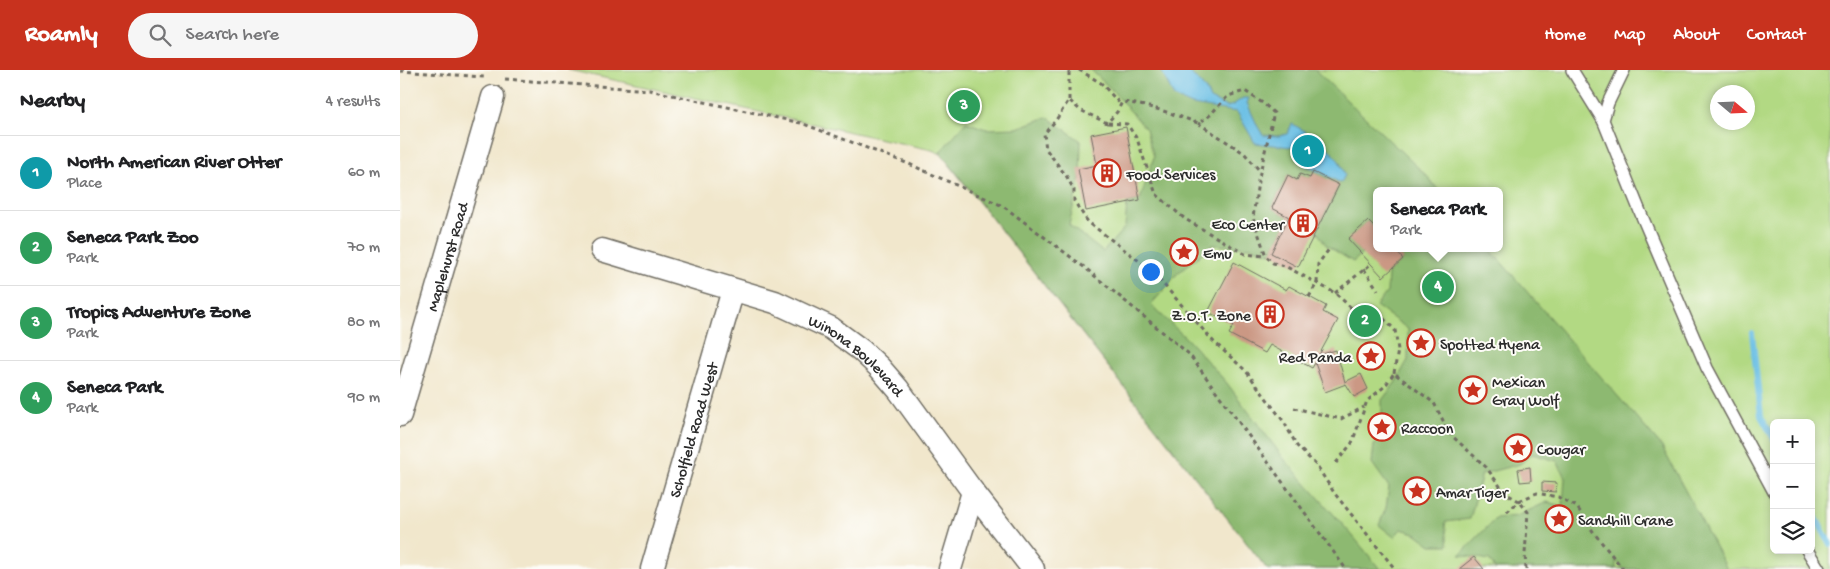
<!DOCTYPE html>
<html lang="en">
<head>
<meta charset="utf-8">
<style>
  :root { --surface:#fff; --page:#f6f6f6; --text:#202124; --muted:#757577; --line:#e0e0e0; --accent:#c8321e }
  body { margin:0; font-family:"Gochi Hand",sans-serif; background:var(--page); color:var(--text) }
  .controls { position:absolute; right:15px; bottom:15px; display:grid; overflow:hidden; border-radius:8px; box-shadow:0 2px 8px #0003 }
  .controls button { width:45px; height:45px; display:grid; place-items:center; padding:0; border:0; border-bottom:1px solid var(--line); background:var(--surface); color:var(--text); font:25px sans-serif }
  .compass { position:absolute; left:1310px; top:15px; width:45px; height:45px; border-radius:50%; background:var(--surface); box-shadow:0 2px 8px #0003; rotate:109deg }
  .you { position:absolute; left:750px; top:201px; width:18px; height:18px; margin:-12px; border:4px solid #fff; border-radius:50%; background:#1a73e8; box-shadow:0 0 0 8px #1a73e833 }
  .badge { display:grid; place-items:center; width:32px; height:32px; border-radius:50%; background:var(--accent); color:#fff; font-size:16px; font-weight:700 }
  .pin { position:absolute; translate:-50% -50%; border:2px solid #fff; box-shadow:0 1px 5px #0006 }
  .popup { position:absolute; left:973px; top:117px; width:130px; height:65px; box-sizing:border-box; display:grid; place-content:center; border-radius:8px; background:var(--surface); filter:drop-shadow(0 1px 4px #0005); font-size:16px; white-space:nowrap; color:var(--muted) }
  .popup b { font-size:19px; color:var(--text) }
  .popup::after { content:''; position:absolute; left:50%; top:100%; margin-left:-10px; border:10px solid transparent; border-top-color:var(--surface) }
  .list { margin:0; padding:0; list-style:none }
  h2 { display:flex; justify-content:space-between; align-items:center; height:65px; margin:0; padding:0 20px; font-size:21px }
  h2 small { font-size:16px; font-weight:400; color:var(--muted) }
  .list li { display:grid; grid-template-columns:32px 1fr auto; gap:15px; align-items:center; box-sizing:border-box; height:75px; padding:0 20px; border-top:1px solid var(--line) }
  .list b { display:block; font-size:19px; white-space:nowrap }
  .list p { margin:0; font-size:16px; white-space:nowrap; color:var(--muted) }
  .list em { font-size:16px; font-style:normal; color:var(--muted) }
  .icon { flex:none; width:28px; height:28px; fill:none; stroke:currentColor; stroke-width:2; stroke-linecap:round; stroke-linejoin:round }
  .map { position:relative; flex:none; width:1430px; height:499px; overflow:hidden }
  header { display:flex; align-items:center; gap:30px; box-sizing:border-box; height:70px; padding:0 25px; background:var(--accent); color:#fff }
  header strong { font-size:24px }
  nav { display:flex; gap:28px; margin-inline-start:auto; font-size:18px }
  .search { width:350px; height:45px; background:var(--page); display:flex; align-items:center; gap:12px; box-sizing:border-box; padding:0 18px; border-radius:28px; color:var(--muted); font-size:19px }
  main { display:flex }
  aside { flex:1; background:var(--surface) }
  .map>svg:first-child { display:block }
</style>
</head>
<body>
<header>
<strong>Roamly</strong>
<div class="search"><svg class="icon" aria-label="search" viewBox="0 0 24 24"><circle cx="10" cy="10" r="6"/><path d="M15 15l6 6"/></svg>Search here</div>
<nav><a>Home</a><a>Map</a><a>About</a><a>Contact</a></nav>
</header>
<main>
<aside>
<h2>Nearby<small>4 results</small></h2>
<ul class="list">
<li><span class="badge" style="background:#0f9aa8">1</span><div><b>North American River Otter</b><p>Place</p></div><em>60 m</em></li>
<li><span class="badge" style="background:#2e9e5b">2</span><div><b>Seneca Park Zoo</b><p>Park</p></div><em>70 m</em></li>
<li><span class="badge" style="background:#2e9e5b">3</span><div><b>Tropics Adventure Zone</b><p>Park</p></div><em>80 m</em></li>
<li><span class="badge" style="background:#2e9e5b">4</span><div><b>Seneca Park</b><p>Park</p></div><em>90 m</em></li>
</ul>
</aside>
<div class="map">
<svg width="1430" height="499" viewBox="0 0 1430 499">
  <rect width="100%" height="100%" fill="#fdfcf7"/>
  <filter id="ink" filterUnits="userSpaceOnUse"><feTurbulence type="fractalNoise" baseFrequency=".02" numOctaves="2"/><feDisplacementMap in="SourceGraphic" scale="10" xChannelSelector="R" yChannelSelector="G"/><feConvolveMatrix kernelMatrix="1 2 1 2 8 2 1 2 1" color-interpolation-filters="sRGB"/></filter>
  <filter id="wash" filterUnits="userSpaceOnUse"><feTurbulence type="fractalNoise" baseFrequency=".0096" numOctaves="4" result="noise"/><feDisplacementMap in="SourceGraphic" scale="20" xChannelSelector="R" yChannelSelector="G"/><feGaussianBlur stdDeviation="1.12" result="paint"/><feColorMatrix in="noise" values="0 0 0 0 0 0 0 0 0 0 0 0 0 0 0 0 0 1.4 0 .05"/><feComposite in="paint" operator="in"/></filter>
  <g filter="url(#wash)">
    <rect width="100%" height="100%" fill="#f1e7cc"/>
    <path fill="#b2d983" stroke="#6e8257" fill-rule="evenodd" d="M168,0h1262v499h-563l-326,-415 -9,-4zM1318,22h30v30h-30zM977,121h122v57h-122zM1374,353h37v127h-37z"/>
    <g fill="#8db971" stroke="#5c724e">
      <path d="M691,0h224l113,107 11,14h-62v39l-9,-9 -19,18 13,15 -9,8 -27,-17 -10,-15 23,-45 -26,-13 -3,6 -9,-4 -4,6 -9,-5 -16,33 17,9 -18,36 -21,-6 -38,-2 -35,29 -26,31 38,36 37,41 59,78 67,75 28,34h-113l-327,-417 26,-30 20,7 31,-1 30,-11 34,24 -1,36 -11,48 34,27 22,-25 2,-24 13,-3 14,-43 -8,-28 -33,-38z"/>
      <path d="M993,178h96l173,199 65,122h-104l-7,-9v9h-121l-5,-9 -30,-5 36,-37 21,-2 30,-14 16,4 2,-28 -8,-17 -25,-7 -12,10 -38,10 -12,45 -25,3 3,23h-17l-16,-12 -14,-4 -7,8 -15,-12 7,-17 3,-21 -17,-24 2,-18 18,-13 -10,-13v-19l13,-17 13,-23v-31l-32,-23 11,-14 1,-19 15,-14z"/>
    </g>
    <path fill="#67bee4" stroke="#497488" d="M761,0h27l18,20 4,9 17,8 6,-2 10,-7h6l-2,5 11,24 5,8 16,1 8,-2 5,-10 13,7 7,18 11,-7 16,19 6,14 -4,8 -36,-18 1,-9 -6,-8 -45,-5 -18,-31 -45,-7 -18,-8z"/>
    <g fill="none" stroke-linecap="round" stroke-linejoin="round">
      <g stroke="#67bee4" stroke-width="6">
        <path d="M1352,263l9,83 13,23"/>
        <path d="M1411,439l19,35"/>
      </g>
    </g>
    <g id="blocks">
      <g fill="#cb9884">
        <path d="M726,57l14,73 -54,11 -8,-42 19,-4 -6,-31z"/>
        <path d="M913,102l26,13 -41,82 -27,-14 18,-36 -17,-9 16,-33 9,5 3,-6 10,4z"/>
        <path d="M968,151l9,9v18h16l10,11 -20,18 -35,-38z"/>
        <path d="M834,192l52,28 3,-4 37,20 -3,6 15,8 -19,35 17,-5 9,32 16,-8 7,15 -14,8 -8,-13 -21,8 -10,-29 -3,5 -42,-23 -5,8 -36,-19 5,-9 -26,-13z"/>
        <path d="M1130,397l1,14 -11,1 -2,-13z"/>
        <path d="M1142,412l15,1 -1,9 -14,-1z"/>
        <path d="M1074,487l10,12h-25z"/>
      </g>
    </g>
  </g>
  <g filter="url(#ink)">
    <use href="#blocks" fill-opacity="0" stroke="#706d63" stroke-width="1"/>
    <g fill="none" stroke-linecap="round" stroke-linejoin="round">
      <g stroke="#706d63" stroke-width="14">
        <g id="lane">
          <path d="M1172,0l31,50"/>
          <path d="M1224,0l-16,33 -5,17 38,94 66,154 67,124"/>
          <path d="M1407,480l12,19"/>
        </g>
      </g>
      <g stroke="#706d63" stroke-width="25">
        <g id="street">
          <path id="s1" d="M202,180l173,52 56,26 30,22 18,17 19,22 75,103 60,77"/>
          <path id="s2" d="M0,345l93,-318"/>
          <path id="s3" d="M252,499l81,-279"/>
          <path d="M550,499l23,-77"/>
        </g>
      </g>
      <g stroke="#706d63" stroke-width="3" stroke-dasharray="4 4" stroke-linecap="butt">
        <path d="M679,0l22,13 20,22"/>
        <path d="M0,1l84,6"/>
        <path d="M105,9l144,11 152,33 108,41 94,42 81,61 105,87 157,215"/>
        <path d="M669,30v-30"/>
        <path d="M708,53l19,1 10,15 19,55 29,25 60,35 20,2"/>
        <path d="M798,53l46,30 16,18"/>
        <path d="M964,199l14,21"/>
        <path d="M935,223l36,-29"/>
        <path d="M909,227l8,-14 1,-19 12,-16"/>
        <path d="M994,303l4,-23 -3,-20 -15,-15 -22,-1 -23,-21 -50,-27 -12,-3 -7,-7 -13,-38 5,-37 16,-68 -10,-9 -19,-13 -17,5 -21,22 -9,5c-25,-9 -49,-18 -76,-21l-5,10 -10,11 -27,-13 -11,-10 -13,20 -12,14 2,15 21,28 7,13v11l14,21 63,48 62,71 33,30 38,51 13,24 19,19 19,29 60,75"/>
        <path d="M894,338l47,11 23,-12"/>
        <path d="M936,393l16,-20 15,-42 18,-15 9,-13 40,30 16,31 36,33 19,26 14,8 -14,13"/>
        <path d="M1126,499l-1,-15 3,-42 -9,-11 18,-8 21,4 19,10 17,26 29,36"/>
      </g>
      <use href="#lane" stroke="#fff" stroke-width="11"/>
      <use href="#street" stroke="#fff" stroke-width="22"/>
    </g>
  </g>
  <defs>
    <g id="building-ring" transform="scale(1.4375)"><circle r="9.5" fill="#fdfcf7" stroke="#c8321e" stroke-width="1.5"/><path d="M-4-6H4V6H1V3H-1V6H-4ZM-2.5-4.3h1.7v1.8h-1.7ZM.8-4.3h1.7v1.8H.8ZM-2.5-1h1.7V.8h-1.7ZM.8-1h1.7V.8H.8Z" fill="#c8321e"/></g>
    <g id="sight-ring" transform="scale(1.4375)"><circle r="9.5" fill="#fdfcf7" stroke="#c8321e" stroke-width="1.5"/><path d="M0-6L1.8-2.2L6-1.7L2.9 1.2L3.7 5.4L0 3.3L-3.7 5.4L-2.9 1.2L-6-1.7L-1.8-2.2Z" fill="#c8321e"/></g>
  </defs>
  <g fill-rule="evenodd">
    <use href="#building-ring" x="707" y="103"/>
    <use href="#building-ring" x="903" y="153"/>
    <use href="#sight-ring" x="784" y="182"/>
    <use href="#building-ring" x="870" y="244"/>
    <use href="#sight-ring" x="1021" y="273"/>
    <use href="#sight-ring" x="971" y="286"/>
    <use href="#sight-ring" x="1073" y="320"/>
    <use href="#sight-ring" x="982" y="357"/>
    <use href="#sight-ring" x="1118" y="378"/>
    <use href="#sight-ring" x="1017" y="421"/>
    <use href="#sight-ring" x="1159" y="449"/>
  </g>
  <g text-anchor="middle" stroke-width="4" stroke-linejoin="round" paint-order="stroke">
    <g font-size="16" fill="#2b2b2b" stroke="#fdfcf7" text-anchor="start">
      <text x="726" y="109">Food Services</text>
      <text x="884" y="159" text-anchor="end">Eco Center</text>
      <text x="803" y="188">Emu</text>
      <text x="851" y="250" text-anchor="end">Z.O.T. Zone</text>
      <text x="1040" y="279">Spotted Hyena</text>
      <text x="952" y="292" text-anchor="end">Red Panda</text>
      <text x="1092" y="317">Mexican<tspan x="1092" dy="18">Gray Wolf</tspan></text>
      <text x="1001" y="363">Raccoon</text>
      <text x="1137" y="384">Cougar</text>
      <text x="1036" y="427">Amar Tiger</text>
      <text x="1178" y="455">Sandhill Crane</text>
    </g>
    <g font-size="16" fill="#2b2b2b" stroke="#fdfcf7">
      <text dy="6" stroke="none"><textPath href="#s2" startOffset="165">Maplehurst Road</textPath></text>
      <text dy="6" stroke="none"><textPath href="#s1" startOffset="279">Winona Boulevard</textPath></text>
      <text dy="6" stroke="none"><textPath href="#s3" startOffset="145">Scholfield Road West</textPath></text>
    </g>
  </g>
</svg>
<div class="controls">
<button>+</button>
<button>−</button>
<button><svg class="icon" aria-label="layers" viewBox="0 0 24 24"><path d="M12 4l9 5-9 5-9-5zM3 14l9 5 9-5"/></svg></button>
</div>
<svg class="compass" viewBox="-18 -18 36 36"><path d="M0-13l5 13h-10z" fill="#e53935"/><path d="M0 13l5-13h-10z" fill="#757577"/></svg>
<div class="you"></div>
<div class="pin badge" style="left:908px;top:81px;background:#0f9aa8">1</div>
<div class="pin badge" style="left:965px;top:251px;background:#2e9e5b">2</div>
<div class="pin badge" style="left:564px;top:36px;background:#2e9e5b">3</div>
<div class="pin badge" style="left:1038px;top:217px;background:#2e9e5b">4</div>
<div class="popup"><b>Seneca Park</b>Park</div>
</div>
</main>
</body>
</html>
